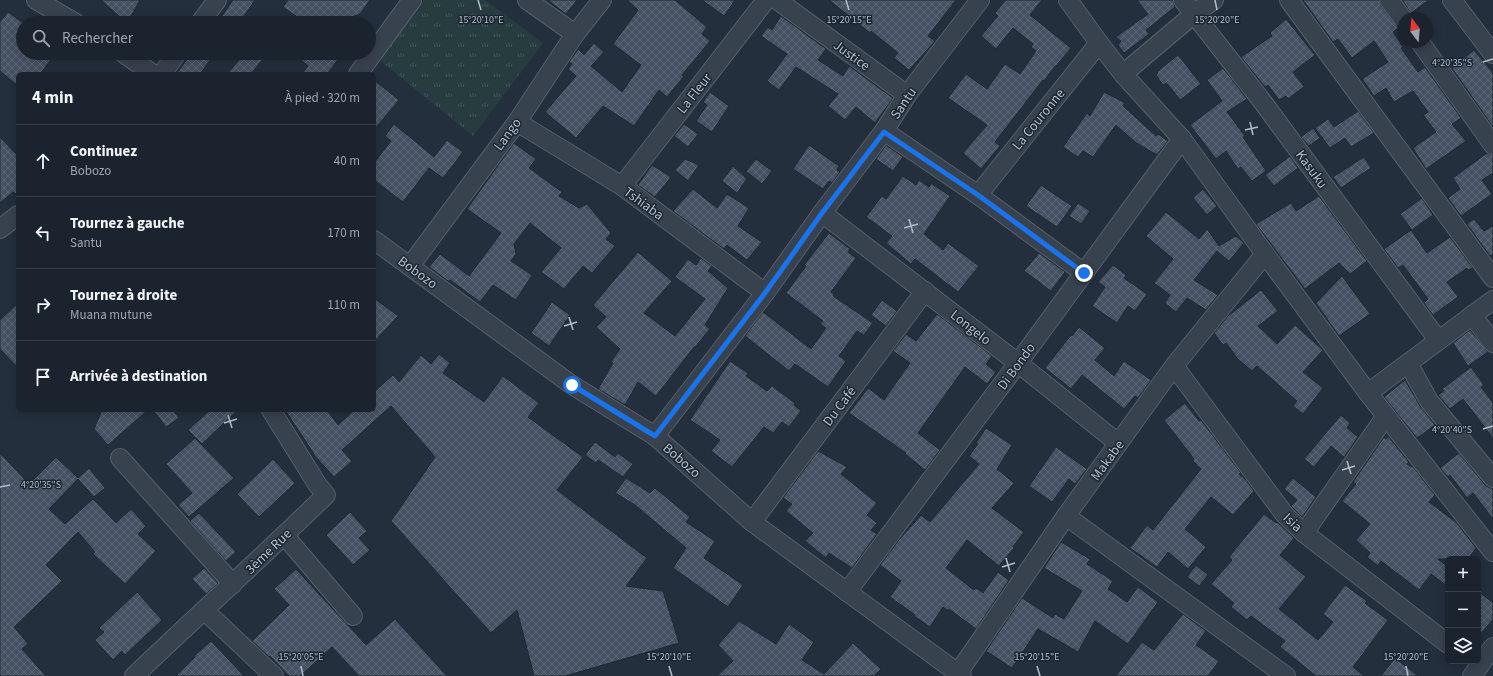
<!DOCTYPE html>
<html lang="fr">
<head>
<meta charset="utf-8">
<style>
  :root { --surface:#1b232e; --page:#282f3a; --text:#f1f3f6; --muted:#a0a4aa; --line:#39404a }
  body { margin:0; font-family:"Source Sans 3",sans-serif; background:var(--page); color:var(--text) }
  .controls { position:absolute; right:12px; bottom:12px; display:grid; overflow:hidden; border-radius:6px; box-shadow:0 2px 10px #0003 }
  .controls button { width:36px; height:36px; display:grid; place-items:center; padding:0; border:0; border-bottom:1px solid var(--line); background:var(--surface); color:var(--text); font:20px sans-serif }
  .compass { position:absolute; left:1397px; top:12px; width:36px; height:36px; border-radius:50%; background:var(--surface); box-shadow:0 2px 10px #0003; rotate:344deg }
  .stop { position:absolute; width:12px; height:12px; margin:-9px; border:3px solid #1a73e8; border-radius:50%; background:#fff }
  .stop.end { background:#1a73e8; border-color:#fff; box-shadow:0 1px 4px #0008 }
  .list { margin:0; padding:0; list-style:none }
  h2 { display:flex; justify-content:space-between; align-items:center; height:52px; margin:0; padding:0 16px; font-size:17px }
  h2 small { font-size:13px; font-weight:400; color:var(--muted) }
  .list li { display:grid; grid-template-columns:26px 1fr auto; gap:12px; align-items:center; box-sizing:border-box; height:72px; padding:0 16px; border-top:1px solid var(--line) }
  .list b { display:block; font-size:15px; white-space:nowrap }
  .list p { margin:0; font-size:13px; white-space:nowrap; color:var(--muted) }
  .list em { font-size:13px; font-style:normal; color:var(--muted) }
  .icon { flex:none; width:22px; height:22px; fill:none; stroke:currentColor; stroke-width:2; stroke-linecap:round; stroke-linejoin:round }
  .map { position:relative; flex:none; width:1493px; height:676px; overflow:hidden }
  .search { position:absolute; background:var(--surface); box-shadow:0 2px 10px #0003; left:16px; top:16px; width:360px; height:44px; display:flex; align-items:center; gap:10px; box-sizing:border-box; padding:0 14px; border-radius:22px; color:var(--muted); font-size:15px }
  .panel { position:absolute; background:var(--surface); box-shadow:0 2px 10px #0003; left:16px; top:72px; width:360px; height:340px; border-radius:6px }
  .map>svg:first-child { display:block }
</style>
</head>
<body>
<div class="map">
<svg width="1493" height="676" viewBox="0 0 1493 676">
  <defs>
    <pattern id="grass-tufts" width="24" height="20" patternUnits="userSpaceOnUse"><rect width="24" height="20" fill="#263c3f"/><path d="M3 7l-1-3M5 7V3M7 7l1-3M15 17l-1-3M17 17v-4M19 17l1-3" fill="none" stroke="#435659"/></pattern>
    <pattern id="building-cross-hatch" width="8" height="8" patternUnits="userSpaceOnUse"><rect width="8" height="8" fill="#455162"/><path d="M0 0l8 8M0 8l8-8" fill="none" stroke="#5d6877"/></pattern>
  </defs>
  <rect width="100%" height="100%" fill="#242f3e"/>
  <path fill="url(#grass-tufts)" d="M419,0h66l58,43 -70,93 -96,-78z"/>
  <g fill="url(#building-cross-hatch)" stroke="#1f2835">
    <path d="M101,0h39l-13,23z"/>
    <path d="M233,0h22l-16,23h-22z"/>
    <path d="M288,0h82l-10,14 -22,9h-32l-23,-16z"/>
    <path d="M548,0h29l-11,14z"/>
    <path d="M627,0h48l32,27 -5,7 8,7 -28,34 2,1 -17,21 -8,-7 -25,36 -31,-20 -27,32 -31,-26 31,-36 -8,-7 4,-5 -3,-2 7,-10 2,-3 6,6 10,-12 10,9 -13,14 31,26 19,-27 -28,-21 25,-34z"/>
    <path d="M702,0h33l-11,16z"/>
    <path d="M829,0h127l-28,36 7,5 -26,29 -15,-12 4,-5 -27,-22 -1,2z"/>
    <path d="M1006,0h36l-12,15 41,33 -15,18h-1l-11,15 -1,-1 -48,62 5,4 -19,23 -18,-16 24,-28 -39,-27 18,-24 21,15 18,-25 15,10 16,-23 -5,-4 2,-3 -20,-16 -17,21 -15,-13 17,-20 -3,-3z"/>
    <path d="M1137,0h36l2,7 -29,23 3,4 -25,19 -6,-8 3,-4 -5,-4 32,-23z"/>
    <path d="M1303,0h76l2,6 17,22 -5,4 10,15 -2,1 17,24 7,-5 36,51 -9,6 14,17 -40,28 -13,-21 23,-16 -13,-17 5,-3 -15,-21 -19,11 -8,-14 -12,8 -12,-17 26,-17 -14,-21 -22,17 -14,-19 -5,3z"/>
    <path d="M1402,0h27l-18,13z"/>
    <path d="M8,12l15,11v30h33l-16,21h-22v12l-18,-15v-49z"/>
    <path d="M781,16l45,33 -8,11 25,16 6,-10 44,32 -18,25 -19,-16 -11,13 -17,-14 10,-12 -42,-27 -17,23 -12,-9 20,-27 -26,-18 7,-9 4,3z"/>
    <path d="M1286,19l29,36 -22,17 11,15 -16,12 -2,-3 -7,4 -11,-15 -3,2 -24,-30 31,-21 -2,-3z"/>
    <path d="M1474,50l19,23v54l-41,-59z"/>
    <path d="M192,53h23l-15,21h-24z"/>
    <path d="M245,53h23l-17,21h-24z"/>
    <path d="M293,53h50l-16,21h-25l6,-8z"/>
    <path d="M1178,55l23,29 -21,16 -10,-13 -4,-4 -3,2 -7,-10 2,-2 -1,-1z"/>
    <path d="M1223,68l24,31 -20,13 18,24 -2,1 23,34 -14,10 -11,-14 -3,2 -12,-18 -10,8 -26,-34 32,-24 -15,-21z"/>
    <path d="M374,80l25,20 -25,30z"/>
    <path d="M710,92l19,14 -17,26 -16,-11 11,-16 -4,-3z"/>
    <path d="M1104,92l21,11 -2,3 33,30 2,-2 10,7 -11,14 -22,-13 -19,-17 -23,32 -10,-6 -5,6 -15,-10 24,-34 3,3z"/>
    <path d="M1358,111l16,22 -23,14 -6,-9 -15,10 -15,-20 13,-9 6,8z"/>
    <path d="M394,124l40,33 13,-17 16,12 -20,26 -14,-10 -26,34 -29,-22v-17l17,-22 -6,-5z"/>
    <path d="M684,124l14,10 -10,13 -14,-11z"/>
    <path d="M1313,128l7,10 -11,8 -8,-9z"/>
    <path d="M0,137l18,19v39l-5,-3 -13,11z"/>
    <path d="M514,143l22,16 -7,9 33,24 -3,4 20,12 8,-4 24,29 -5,6 9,7 -23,27 -9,-7 -19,23 -23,-17 20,-24 -31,-25 -16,21 2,10 -5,7 21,14 -16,25 -23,-15 -13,17 -30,-22 -2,1 -19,-14 11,-13 29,22 32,-43 -34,-24z"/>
    <path d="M809,145l30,21 -2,4 3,2 -8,11 -3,-2 -6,8 -30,-20z"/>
    <path d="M886,145l17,12 -10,14 -17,-12z"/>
    <path d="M1487,153l6,2v18l-11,7 10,14 -31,22 -13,-18 12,-9 -7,-11z"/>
    <path d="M1290,156l8,12 -24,18 -9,-11z"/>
    <path d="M1364,157l7,11 -30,20 -8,-11z"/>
    <path d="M685,159l14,6 -11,16 -13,-11z"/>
    <path d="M756,159l16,12 -10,13 -16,-13z"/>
    <path d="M652,165l19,12 -16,20 -17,-12z"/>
    <path d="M733,166l14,13 -10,14 -15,-12z"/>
    <path d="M903,176l13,9 3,-5 10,7 2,-4 19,13 -26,38 19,16 5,-7 31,23 -21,26 -43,-33 -4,5 -25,-21 6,-7 -26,-19 16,-21 4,3z"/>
    <path d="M1041,185l31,21 -15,21 -31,-21z"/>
    <path d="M693,189l24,19 10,-14 22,14 -11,18 24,16 -15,18 -20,-15 -3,4 -51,-38z"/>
    <path d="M1203,189l14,17 -10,9 -14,-17z"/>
    <path d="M1319,196l48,65 -17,13 -11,-11 -34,26 -49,-65 35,-21 5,8z"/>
    <path d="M1422,198l11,17 -21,15 -12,-16z"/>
    <path d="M1078,203l12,8 -9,13 -12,-8z"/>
    <path d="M1166,212l33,27 8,-10 12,17 17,-10 8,7 -15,18 -12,-10 -23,29 24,15 -12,15 -19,-12 -11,14 -11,-9 5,-8 -16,-12 19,-24 -27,-23z"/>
    <path d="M1474,219l10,12 9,-5v29l-3,1 -23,-32z"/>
    <path d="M1411,230l16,23 23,-16 23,31 -5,2 -1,-2 -20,14 11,15 -25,18 -9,-12 4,-4 -25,-34 -5,3 -14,-19z"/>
    <path d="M829,233l21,16 -2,3 8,6 -25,34 3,2 -1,2 40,27 -9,12 -7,-4 -18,25 7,5 -18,26 -33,-23 -6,7 -44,-35 18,-24 48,37 15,-21 -6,-4 3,-3 -37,-28 20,-27 -2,-1z"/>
    <path d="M638,252l34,29 -28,32 31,23 30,-37 -30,-22 13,-18 8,6 5,-7 11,8 -4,5 20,17 -23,37 5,4 -15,18h-1l-38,49 -18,-14 -13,23 -27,-16 15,-26 -2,-1 9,-13 -24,-22 10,-10 -13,-12z"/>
    <path d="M1039,253l26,19 -14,19 -27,-20z"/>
    <path d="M1113,265l13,10 -2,3 23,16 -12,17 -7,-5 -11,17 -25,-17 13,-19 -7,-5z"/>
    <path d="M1342,276l28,38 -31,22 -23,-33z"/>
    <path d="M1261,290l17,21 -20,15 19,18 18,-19 28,25 -20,22 20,16 -20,26 -10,-8 4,-5 -40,-35 -5,5 -14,-12 -12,-16 -3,2 -9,-12 14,-17z"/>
    <path d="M374,298l24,18 -24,26z"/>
    <path d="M882,300l15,11 -11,15 -15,-11z"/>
    <path d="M552,302l18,13 -21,31 -18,-13z"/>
    <path d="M18,303v65l-18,-19v-29z"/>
    <path d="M937,314l55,42 -6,8 10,8 -9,12 -22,-17 -47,66 22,17 -15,20 -20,-16 1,-1 -57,-40 19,-25 16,12 26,-37 -17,-12 13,-17 10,7z"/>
    <path d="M1079,327l26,21 -10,12 19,16 10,-15 27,19 -13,18 -3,-2 -11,13 -42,-34 -11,14 -26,-21 26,-33 1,1z"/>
    <path d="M1470,330l18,22 -20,14 -15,-23z"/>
    <path d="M439,354l11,9 -7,10 41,29 19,-26 36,27 -11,14 55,40 -26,33 90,68 -21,28 37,5 16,52 -114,33h-31l-17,-66 -26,23 -100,-112 44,-64 -44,-51 -49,44 10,11 -18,16 -20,-22v-1l-29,-44h42l11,15 16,-15h20v-18l19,-17 6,7 22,-27 10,9z"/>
    <path d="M730,361l18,12 -2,3 21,15 5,-5 23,17 -1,2 7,6 -12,16 -7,-5 -9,11 -9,-6 -32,40 -21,-16 9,-11 -30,-20z"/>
    <path d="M1471,367l13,18 -3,2 12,16v35l-30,-39 -13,10 -12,-14 6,-4 -2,-2z"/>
    <path d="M1405,380l15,26 15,19 -18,13 -33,-41z"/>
    <path d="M1185,403l14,18 2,-1 40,53 -2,1 7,6 8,11 -21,24 -22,-18 -26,32 21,18 -18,22 -20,-17 -11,15 -27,-19 17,-23 6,5 48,-61 -8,-8 1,-2 -30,-39z"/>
    <path d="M102,410h46l-40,35 -14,-16z"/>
    <path d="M153,410h20l6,8 -13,9z"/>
    <path d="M210,410h28l-36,34 -14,-14z"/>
    <path d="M1341,415l9,8 -3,5 11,9 -14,20 -13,-11 -17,21 -10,-8z"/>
    <path d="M986,428l26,17 -15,24 17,14 -22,25 32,24 -11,15 1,1 -15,18 -32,-26 -21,28 28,22 2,-2 7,5 15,-21 11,8 -33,49 -27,-20 -1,2 -5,-4 -13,20 -16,-11 1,-1 -25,-18 11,-16 -21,-16 19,-25 22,-25 9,7 49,-58 -10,-8 9,-12 -2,-1z"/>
    <path d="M1388,436l21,26 -2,2 7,4 21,27 -6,7 28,21 19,25 -8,11h-30l10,8v20l-17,-13 -12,16 -38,-29 -3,5 -11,-9 3,-4 -14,-13 14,-16 -28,-23 14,-17 -3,-2 31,-45 2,2z"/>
    <path d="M195,438l39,40 -45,39 -11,-12 14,-12 -26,-29z"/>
    <path d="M595,442l20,15 3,-4 15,11 -10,13 -25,-17 -2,3 -11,-8z"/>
    <path d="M1056,447l31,22 -12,15 -6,-5 -17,23 -23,-16z"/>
    <path d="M818,451l29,16 -6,7 36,29 -10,12 10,8 -6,7 6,4 -25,34 -23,-15 -3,5 -21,-17 8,-8 -27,-22 6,-7 -9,-6z"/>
    <path d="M0,453l29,31 27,-27 22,21 11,-10 16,20 -11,9 -16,-18 -29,30 16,15 28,-25 23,24 15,-14 15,17 -8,8 18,17 -31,33 -32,-30 2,-2 -17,-20 -32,33 16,16 -48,46 14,17 -6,5 24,27h-46z"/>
    <path d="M1459,453l26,32 4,3h4v31l-20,-26 -6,5 -17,-23 -2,2 -8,-9z"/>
    <path d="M273,459l22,24 -36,34 -22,-23z"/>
    <path d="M626,478l24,15 5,-5 35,29 -4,5 29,19 -11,17 39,27 -15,22 -55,-39 13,-20 -51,-43 -20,-12z"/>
    <path d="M1293,478l23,19 -14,20 -11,-11 6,-6 -13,-11z"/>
    <path d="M350,512l17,19 -8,7 11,12 -17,15 -27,-30z"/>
    <path d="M199,513l37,39 -10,9 -36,-40z"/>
    <path d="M1264,514l12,9 1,-1 17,16 -14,17 26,22 -27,32 39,31 15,-18 -10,-8 22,-29 22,16 -2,2 23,17 -35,47 11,9h-48l-36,-29 5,-6 -34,-25 -4,4 -16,-13 3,-4 -23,-19 21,-24 -3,-3z"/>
    <path d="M1061,542l29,17 -3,5 26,17 -5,8 19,13 11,-15 20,15 -30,42 -33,-23 -17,31 -40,-23 -26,39 -26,-17 36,-53 31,20 2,-4 9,5 18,-28 -38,-23z"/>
    <path d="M1196,565l12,10 -9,11 -12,-9z"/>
    <path d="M204,568l14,15 -12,11 -14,-15z"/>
    <path d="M296,569l70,76 29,-26 52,57h-88l-27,-29 -32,29h-11l-19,-20 -1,1 -17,-16 37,-36 -15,-16z"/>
    <path d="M1478,591l15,12v16l-15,18z"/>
    <path d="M137,592l25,28 -37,35 -3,-4 -9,9 -18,-20 9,-8 -5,-4z"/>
    <path d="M1183,614l23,17 -10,14 23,16 -11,15h-92l26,-34 12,8z"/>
    <path d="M739,621l37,23 13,-20 25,18 -12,18 22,14 29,-31 28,26 -7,7h-157l16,-15 -15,-16z"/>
    <path d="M211,641l33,35h-68l19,-19 -1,-1z"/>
    <path d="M1395,658l23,18h-37z"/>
  </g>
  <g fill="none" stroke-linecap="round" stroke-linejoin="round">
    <g stroke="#565f6c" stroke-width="20">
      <g id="street">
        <path d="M36,0l40,23"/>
        <path d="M527,0l48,34"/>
        <path d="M777,0l130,95"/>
        <path d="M1068,0l31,43 24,31 59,65 83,115 103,139 125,159"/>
        <path d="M1183,0l79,101 176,239"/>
        <path d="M1289,0l204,278"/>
        <path d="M1389,0l14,19"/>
        <path d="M1452,0l41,54"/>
        <path d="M200,23l17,-23"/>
        <path d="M1420,42l73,103"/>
        <path d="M123,53l30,21"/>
        <path d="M162,74l15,-21"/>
        <path d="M358,74l54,-74"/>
        <path d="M1123,74l71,-60 20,-14"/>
        <path d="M517,122l105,64 143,107"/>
        <path d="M884,131l94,64 106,78"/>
        <path d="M622,186l144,-186"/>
        <path d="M978,195l121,-152"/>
        <path d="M822,213l196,150 100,80"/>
        <path d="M0,229l18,-14"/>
        <path d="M374,240l198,145 83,51 97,86 210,154"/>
        <path d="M410,266l107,-144 58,-88 27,-34"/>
        <path d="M1472,315l21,28"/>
        <path d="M1408,363l21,38 64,77"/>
        <path d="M1174,366l111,149 19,18 144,111"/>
        <path d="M1368,393l125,-93"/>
        <path d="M655,436l110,-143 57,-80 62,-82 23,-36 73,-95"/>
        <path d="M120,458l113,126"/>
        <path d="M1066,516l220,160"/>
        <path d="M752,522l173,-231"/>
        <path d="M1304,533l82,-117"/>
        <path d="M284,535l69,81"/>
        <path d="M847,592l171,-229 164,-224"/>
        <path d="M204,610l70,66"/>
        <path d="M958,673l108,-157 108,-150 91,-112"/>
        <path d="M134,676c64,-61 129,-120 192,-181l-9,-11 -46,-74"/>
        <path d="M1472,676l21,-29"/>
      </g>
    </g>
    <use href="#street" stroke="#38414e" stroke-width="18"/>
  </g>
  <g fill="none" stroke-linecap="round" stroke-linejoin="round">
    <path stroke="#1a73e8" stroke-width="5" d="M572,385l83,51 110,-143 57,-80 62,-81 94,63 106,78"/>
  </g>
  <path fill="none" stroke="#b4bcc9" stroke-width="1.5" d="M478,0l3,10M846,0l3,10M1215,0l2,10M1483,62l10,-3M1250,122l3,13M1245,130l13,-3M909,219l4,14M904,228l14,-4M569,317l4,13M564,326l13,-4M228,415l4,13M224,423l13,-4M1483,429l10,-3M1347,461l4,13M1342,470l13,-4M0,487l10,-2M1006,558l4,14M1002,567l13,-4M301,666l2,10M669,666l3,10M1037,666l3,10M1406,666l2,10"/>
  <g text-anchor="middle" stroke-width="3" stroke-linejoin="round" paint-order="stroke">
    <g font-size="14" fill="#b4bcc9" stroke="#1d2633">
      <text transform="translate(852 55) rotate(36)" y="5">Justice</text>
      <text transform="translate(694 93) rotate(-52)" y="5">La Fleur</text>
      <text transform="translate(903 103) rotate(-56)" y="5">Santu</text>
      <text transform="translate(1038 119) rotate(-51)" y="5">La Couronne</text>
      <text transform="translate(507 134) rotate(-54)" y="5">Lango</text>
      <text transform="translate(1312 169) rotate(54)" y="5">Kasuku</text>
      <text transform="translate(644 203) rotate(36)" y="5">Tshiaba</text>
      <text transform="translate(418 272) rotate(36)" y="5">Bobozo</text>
      <text transform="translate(971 327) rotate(38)" y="5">Longelo</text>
      <text transform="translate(1016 366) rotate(-54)" y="5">Di Bondo</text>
      <text transform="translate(839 406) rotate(-53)" y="5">Du Café</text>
      <text transform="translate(682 460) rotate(41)" y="5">Bobozo</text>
      <text transform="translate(1107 460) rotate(-54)" y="5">Makabe</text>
      <text transform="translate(1293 522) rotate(44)" y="5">Isia</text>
      <text transform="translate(268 551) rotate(-44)" y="5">3ème Rue</text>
    </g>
  </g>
  <g font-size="10" text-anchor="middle" fill="#b4bcc9" stroke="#1d2633" stroke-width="3" stroke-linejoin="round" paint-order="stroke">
    <text x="481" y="23">15°20'10"E</text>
    <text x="849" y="23">15°20'15"E</text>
    <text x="1217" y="23">15°20'20"E</text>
    <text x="1452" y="66">4°20'35"S</text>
    <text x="1452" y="433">4°20'40"S</text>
    <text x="41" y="488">4°20'35"S</text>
    <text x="301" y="660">15°20'05"E</text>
    <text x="669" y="660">15°20'10"E</text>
    <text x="1037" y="660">15°20'15"E</text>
    <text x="1406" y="660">15°20'20"E</text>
  </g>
</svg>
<div class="controls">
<button>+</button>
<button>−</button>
<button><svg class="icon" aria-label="layers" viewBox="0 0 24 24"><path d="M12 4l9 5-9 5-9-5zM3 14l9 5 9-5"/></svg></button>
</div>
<svg class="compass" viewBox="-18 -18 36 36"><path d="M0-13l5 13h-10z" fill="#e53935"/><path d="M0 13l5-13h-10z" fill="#a0a4aa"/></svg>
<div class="stop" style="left:572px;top:385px"></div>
<div class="stop end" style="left:1084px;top:273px"></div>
<div class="search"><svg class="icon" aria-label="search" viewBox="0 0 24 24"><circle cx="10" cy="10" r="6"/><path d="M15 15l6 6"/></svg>Rechercher</div>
<section class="panel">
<h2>4 min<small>À pied · 320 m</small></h2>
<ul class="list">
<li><svg class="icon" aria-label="ahead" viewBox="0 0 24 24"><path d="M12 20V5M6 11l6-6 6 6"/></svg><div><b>Continuez</b><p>Bobozo</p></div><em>40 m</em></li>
<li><svg class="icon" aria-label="left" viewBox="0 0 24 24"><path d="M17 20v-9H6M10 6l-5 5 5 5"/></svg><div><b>Tournez à gauche</b><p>Santu</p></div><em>170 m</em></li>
<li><svg class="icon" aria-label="right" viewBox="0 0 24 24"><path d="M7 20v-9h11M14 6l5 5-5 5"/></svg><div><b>Tournez à droite</b><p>Muana mutune</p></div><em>110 m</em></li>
<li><svg class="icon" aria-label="arrive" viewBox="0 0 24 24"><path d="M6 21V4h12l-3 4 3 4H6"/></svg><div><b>Arrivée à destination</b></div></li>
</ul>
</section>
</div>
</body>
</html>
